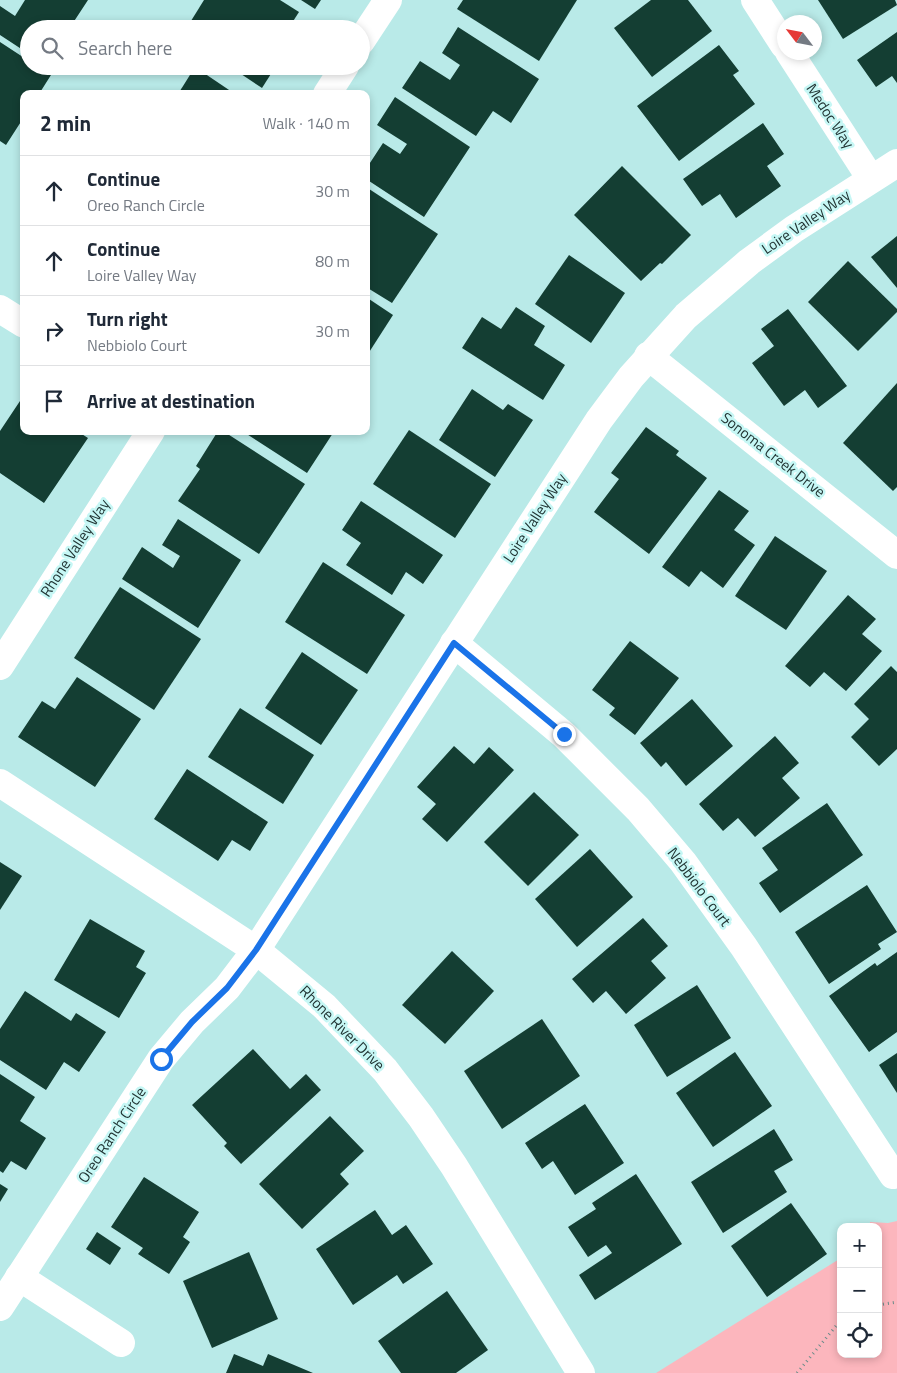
<!DOCTYPE html>
<html lang="en">
<head>
<meta charset="utf-8">
<style>
  :root { --surface:#fff; --page:#f2f2f3; --text:#1f2937; --muted:#747a83; --line:#e0e1e3 }
  body { margin:0; font-family:"Titillium Web",sans-serif; background:var(--page); color:var(--text) }
  .controls { position:absolute; right:15px; bottom:15px; display:grid; overflow:hidden; border-radius:10px; box-shadow:0 2px 8px #0003 }
  .controls button { width:45px; height:45px; display:grid; place-items:center; padding:0; border:0; border-bottom:1px solid var(--line); background:var(--surface); color:var(--text); font:25px sans-serif }
  .compass { position:absolute; left:777px; top:15px; width:45px; height:45px; border-radius:50%; background:var(--surface); box-shadow:0 2px 8px #0003; rotate:302deg }
  .stop { position:absolute; width:15px; height:15px; margin:-11px; border:4px solid #1a73e8; border-radius:50%; background:#fff }
  .stop.end { background:#1a73e8; border-color:#fff; box-shadow:0 1px 5px #0008 }
  .list { margin:0; padding:0; list-style:none }
  h2 { display:flex; justify-content:space-between; align-items:center; height:65px; margin:0; padding:0 20px; font-size:21px }
  h2 small { font-size:16px; font-weight:400; color:var(--muted) }
  .list li { display:grid; grid-template-columns:32px 1fr auto; gap:15px; align-items:center; box-sizing:border-box; height:70px; padding:0 20px; border-top:1px solid var(--line) }
  .list b { display:block; font-size:19px; white-space:nowrap }
  .list p { margin:0; font-size:16px; white-space:nowrap; color:var(--muted) }
  .list em { font-size:16px; font-style:normal; color:var(--muted) }
  .icon { flex:none; width:28px; height:28px; fill:none; stroke:currentColor; stroke-width:2; stroke-linecap:round; stroke-linejoin:round }
  .map { position:relative; flex:none; width:897px; height:1373px; overflow:hidden }
  .search { position:absolute; background:var(--surface); box-shadow:0 2px 8px #0003; left:20px; top:20px; width:350px; height:55px; display:flex; align-items:center; gap:12px; box-sizing:border-box; padding:0 18px; border-radius:28px; color:var(--muted); font-size:19px }
  .panel { position:absolute; background:var(--surface); box-shadow:0 2px 8px #0003; left:20px; top:90px; width:350px; height:345px; border-radius:10px }
  .map>svg:first-child { display:block }
</style>
</head>
<body>
<div class="map">
<svg width="897" height="1373" viewBox="0 0 897 1373">
  <rect width="100%" height="100%" fill="#b9eae8"/>
  <path fill="#fcb6bd" d="M897,1221v152h-241l185,-115v96h37v-127h-9l1,-5 18,1z"/>
  <g fill="#143e33">
    <path d="M25,0h63l-19,29h-40v25l-29,-19v-29l15,10z"/>
    <path d="M204,0h76l19,12 -11,17h-102z"/>
    <path d="M301,0h20l-6,9z"/>
    <path d="M463,0h114l-38,61 -82,-52z"/>
    <path d="M651,0h37l24,31 -60,46 -38,-49z"/>
    <path d="M818,0h77l2,5 -54,34z"/>
    <path d="M458,27l81,52 -28,44 -18,-12 -17,25 -74,-48 18,-27 30,19 10,-15 -18,-12z"/>
    <path d="M897,32v51l-5,-7 -16,11 -19,-27z"/>
    <path d="M0,42l29,19v5h9l13,9 -12,19h-15v23l-18,28 -6,-4z"/>
    <path d="M719,45l20,26 -6,4 22,29 -76,57 -42,-55z"/>
    <path d="M229,66h47l-14,22z"/>
    <path d="M195,67l40,27h-57z"/>
    <path d="M395,97l75,50 -46,70 -58,-38v-10l17,-26 17,11 7,-10 -30,-19z"/>
    <path d="M763,123l21,31 -17,12 14,20 -45,32 -16,-24 -18,12 -19,-27z"/>
    <path d="M622,166l69,69 -29,29 -2,-1 -19,18 -67,-66z"/>
    <path d="M366,187l72,47 -46,69 -26,-16z"/>
    <path d="M897,236v52l-26,-31z"/>
    <path d="M569,255l56,38 -34,50 -56,-39z"/>
    <path d="M848,261l49,48v3l-39,39 -50,-49z"/>
    <path d="M366,297l27,18 -27,42z"/>
    <path d="M516,307l29,19 -11,19 31,20 -22,35 -81,-52 20,-31 19,12z"/>
    <path d="M788,309l59,77 -29,22 -13,-18 -21,16 -32,-43 22,-17 -13,-17z"/>
    <path d="M897,383v104l-4,4 -50,-48z"/>
    <path d="M472,389l31,21 5,-6 25,16 -38,57 -56,-37z"/>
    <path d="M20,401l4,2v28h53l11,7 -44,65 -44,-30v-42z"/>
    <path d="M646,427l33,24 -3,4 31,23 -58,76 -55,-42 25,-33 -8,-6z"/>
    <path d="M409,430l82,54 -36,54 -82,-54z"/>
    <path d="M218,431h5l82,53 -46,70 -81,-53 22,-32 -4,-3z"/>
    <path d="M242,431h96l-2,3 -3,-1 -26,40z"/>
    <path d="M719,490l30,21 -15,19 21,15 -32,43 -22,-17 -12,16 -27,-20z"/>
    <path d="M361,501l82,54 -20,29 -17,-12 -14,23 -46,-30 15,-22 -19,-13z"/>
    <path d="M178,519l63,41 -43,68 -76,-49 20,-32 31,21 7,-12 -18,-11z"/>
    <path d="M775,536l52,35 -41,59 -51,-34z"/>
    <path d="M323,562l82,53 -38,59 -82,-52z"/>
    <path d="M120,587l81,52 -47,71 -80,-52z"/>
    <path d="M848,595l28,24 -14,15 20,17 -36,40 -22,-19 -14,15 -25,-21z"/>
    <path d="M630,641l49,37 -44,57 -26,-20 6,-7 -23,-18z"/>
    <path d="M302,652l56,38 -37,55 -56,-37z"/>
    <path d="M891,666l6,6v77l-18,17 -28,-29 18,-18 -15,-15z"/>
    <path d="M77,677l64,42 -46,68 -77,-50 24,-36 13,8z"/>
    <path d="M692,699l41,47 -47,40 -20,-24 -5,5 -21,-24z"/>
    <path d="M240,708l74,47 -31,49 -75,-47z"/>
    <path d="M775,736l24,27 -17,15 18,20 -45,39 -17,-19 -15,13 -24,-27z"/>
    <path d="M454,746l20,18 15,-17 25,23 -67,72 -25,-23 14,-15 -19,-17z"/>
    <path d="M187,769l81,53 -18,29 -18,-11 -14,21 -64,-42z"/>
    <path d="M534,792l45,43 -51,51 -44,-44z"/>
    <path d="M827,803l36,52 -83,58 -21,-30 19,-13 -16,-22z"/>
    <path d="M590,849l43,48 -56,50 -42,-48z"/>
    <path d="M0,862l22,14 -22,34z"/>
    <path d="M867,885l30,47 -19,12 3,5 -52,35 -34,-52z"/>
    <path d="M643,918l25,28 -17,15 15,17 -40,36 -20,-23 -13,12 -21,-24z"/>
    <path d="M90,919l55,32 -9,16 10,6 -27,45 -65,-38z"/>
    <path d="M452,951l42,40 -49,53 -43,-39z"/>
    <path d="M897,952v80l-28,20 -40,-56 46,-33 2,3z"/>
    <path d="M697,985l34,53 -64,39 -33,-52z"/>
    <path d="M25,991l46,30 5,-8 30,19 -27,40 -15,-10 -18,28 -46,-30v-31z"/>
    <path d="M542,1019l38,57 -78,53 -38,-58z"/>
    <path d="M253,1049l37,40 16,-15 15,16 -80,74 -17,-18 3,-3 -35,-38z"/>
    <path d="M735,1052l37,54 -59,41 -37,-54z"/>
    <path d="M897,1053v40l-18,-28z"/>
    <path d="M0,1074l35,23 -15,24 26,17 -20,32 -15,-9 -8,12 -3,-2z"/>
    <path d="M585,1104l39,59 -49,32 -22,-34 -11,8 -17,-26z"/>
    <path d="M330,1116l34,35 -24,23 9,10 -47,45 -43,-45z"/>
    <path d="M774,1129l19,31 -19,11 13,21 -64,41 -32,-51z"/>
    <path d="M636,1174l46,70 -87,56 -16,-25 33,-22 -6,-8 -18,12 -20,-30 28,-18 -4,-6z"/>
    <path d="M144,1177l55,35 -16,25 7,5 -21,32 -31,-20 5,-6 -32,-21z"/>
    <path d="M0,1184l8,5 -8,13z"/>
    <path d="M791,1203l36,51 -60,43 -36,-51z"/>
    <path d="M375,1210l17,25 14,-10 27,39 -30,20 -6,-9 -44,30 -37,-56z"/>
    <path d="M97,1232l24,16 -11,17 -24,-16z"/>
    <path d="M249,1252l29,67 -66,29 -29,-67z"/>
    <path d="M447,1291l41,59 -32,23h-55l-23,-32z"/>
    <path d="M234,1354l29,12 5,-12 45,19h-87z"/>
  </g>
  <g fill="none" stroke-linecap="round" stroke-linejoin="round">
    <g stroke="#6a8c8a" stroke-width="3" stroke-dasharray="1 4" stroke-linecap="butt">
      <path d="M878,1305l19,-3"/>
      <path d="M797,1373l39,-47 5,-3"/>
    </g>
    <g stroke="#fff" stroke-width="28">
      <path d="M755,0l29,45"/>
      <path d="M361,41l27,-41"/>
      <path d="M789,52l82,127"/>
      <path d="M327,94l18,-28"/>
      <path d="M0,309l24,15"/>
      <path d="M648,356l249,199"/>
      <path d="M454,643l110,92 74,74 45,53 61,85 149,228"/>
      <path d="M0,666l151,-235"/>
      <path d="M0,783l256,167 68,56 61,64 36,47 33,49 127,207"/>
      <path d="M19,1277l102,66"/>
      <path d="M0,1307l161,-248 31,-37 35,-34 29,-38 343,-530 32,-43 55,-61 63,-54 45,-33 103,-66"/>
    </g>
  </g>
  <g fill="none" stroke-linecap="round" stroke-linejoin="round">
    <path stroke="#1a73e8" stroke-width="6" d="M161,1059l31,-37 35,-34 29,-38 198,-307 110,91"/>
  </g>
  <g text-anchor="middle" stroke-width="5" stroke-linejoin="round" paint-order="stroke">
    <g font-size="15" fill="#213433" stroke="#c6f7f5">
      <text transform="translate(830 116) rotate(57)" y="5">Medoc Way</text>
      <text transform="translate(806 222) rotate(-34)" y="5">Loire Valley Way</text>
      <text transform="translate(773 455) rotate(38)" y="5">Sonoma Creek Drive</text>
      <text transform="translate(535 518) rotate(-57)" y="5">Loire Valley Way</text>
      <text transform="translate(75 548) rotate(-57)" y="5">Rhone Valley Way</text>
      <text transform="translate(699 887) rotate(53)" y="5">Nebbiolo Court</text>
      <text transform="translate(342 1028) rotate(45)" y="5">Rhone River Drive</text>
      <text transform="translate(112 1135) rotate(-57)" y="5">Oreo Ranch Circle</text>
    </g>
  </g>
</svg>
<div class="controls">
<button>+</button>
<button>−</button>
<button><svg class="icon" aria-label="locate" viewBox="0 0 24 24"><circle cx="12" cy="12" r="6"/><path d="M12 2v4M12 18v4M2 12h4M18 12h4"/></svg></button>
</div>
<svg class="compass" viewBox="-18 -18 36 36"><path d="M0-13l5 13h-10z" fill="#e53935"/><path d="M0 13l5-13h-10z" fill="#747a83"/></svg>
<div class="stop" style="left:161px;top:1059px"></div>
<div class="stop end" style="left:564px;top:734px"></div>
<div class="search"><svg class="icon" aria-label="search" viewBox="0 0 24 24"><circle cx="10" cy="10" r="6"/><path d="M15 15l6 6"/></svg>Search here</div>
<section class="panel">
<h2>2 min<small>Walk · 140 m</small></h2>
<ul class="list">
<li><svg class="icon" aria-label="ahead" viewBox="0 0 24 24"><path d="M12 20V5M6 11l6-6 6 6"/></svg><div><b>Continue</b><p>Oreo Ranch Circle</p></div><em>30 m</em></li>
<li><svg class="icon" aria-label="ahead" viewBox="0 0 24 24"><path d="M12 20V5M6 11l6-6 6 6"/></svg><div><b>Continue</b><p>Loire Valley Way</p></div><em>80 m</em></li>
<li><svg class="icon" aria-label="right" viewBox="0 0 24 24"><path d="M7 20v-9h11M14 6l5 5-5 5"/></svg><div><b>Turn right</b><p>Nebbiolo Court</p></div><em>30 m</em></li>
<li><svg class="icon" aria-label="arrive" viewBox="0 0 24 24"><path d="M6 21V4h12l-3 4 3 4H6"/></svg><div><b>Arrive at destination</b></div></li>
</ul>
</section>
</div>
</body>
</html>
